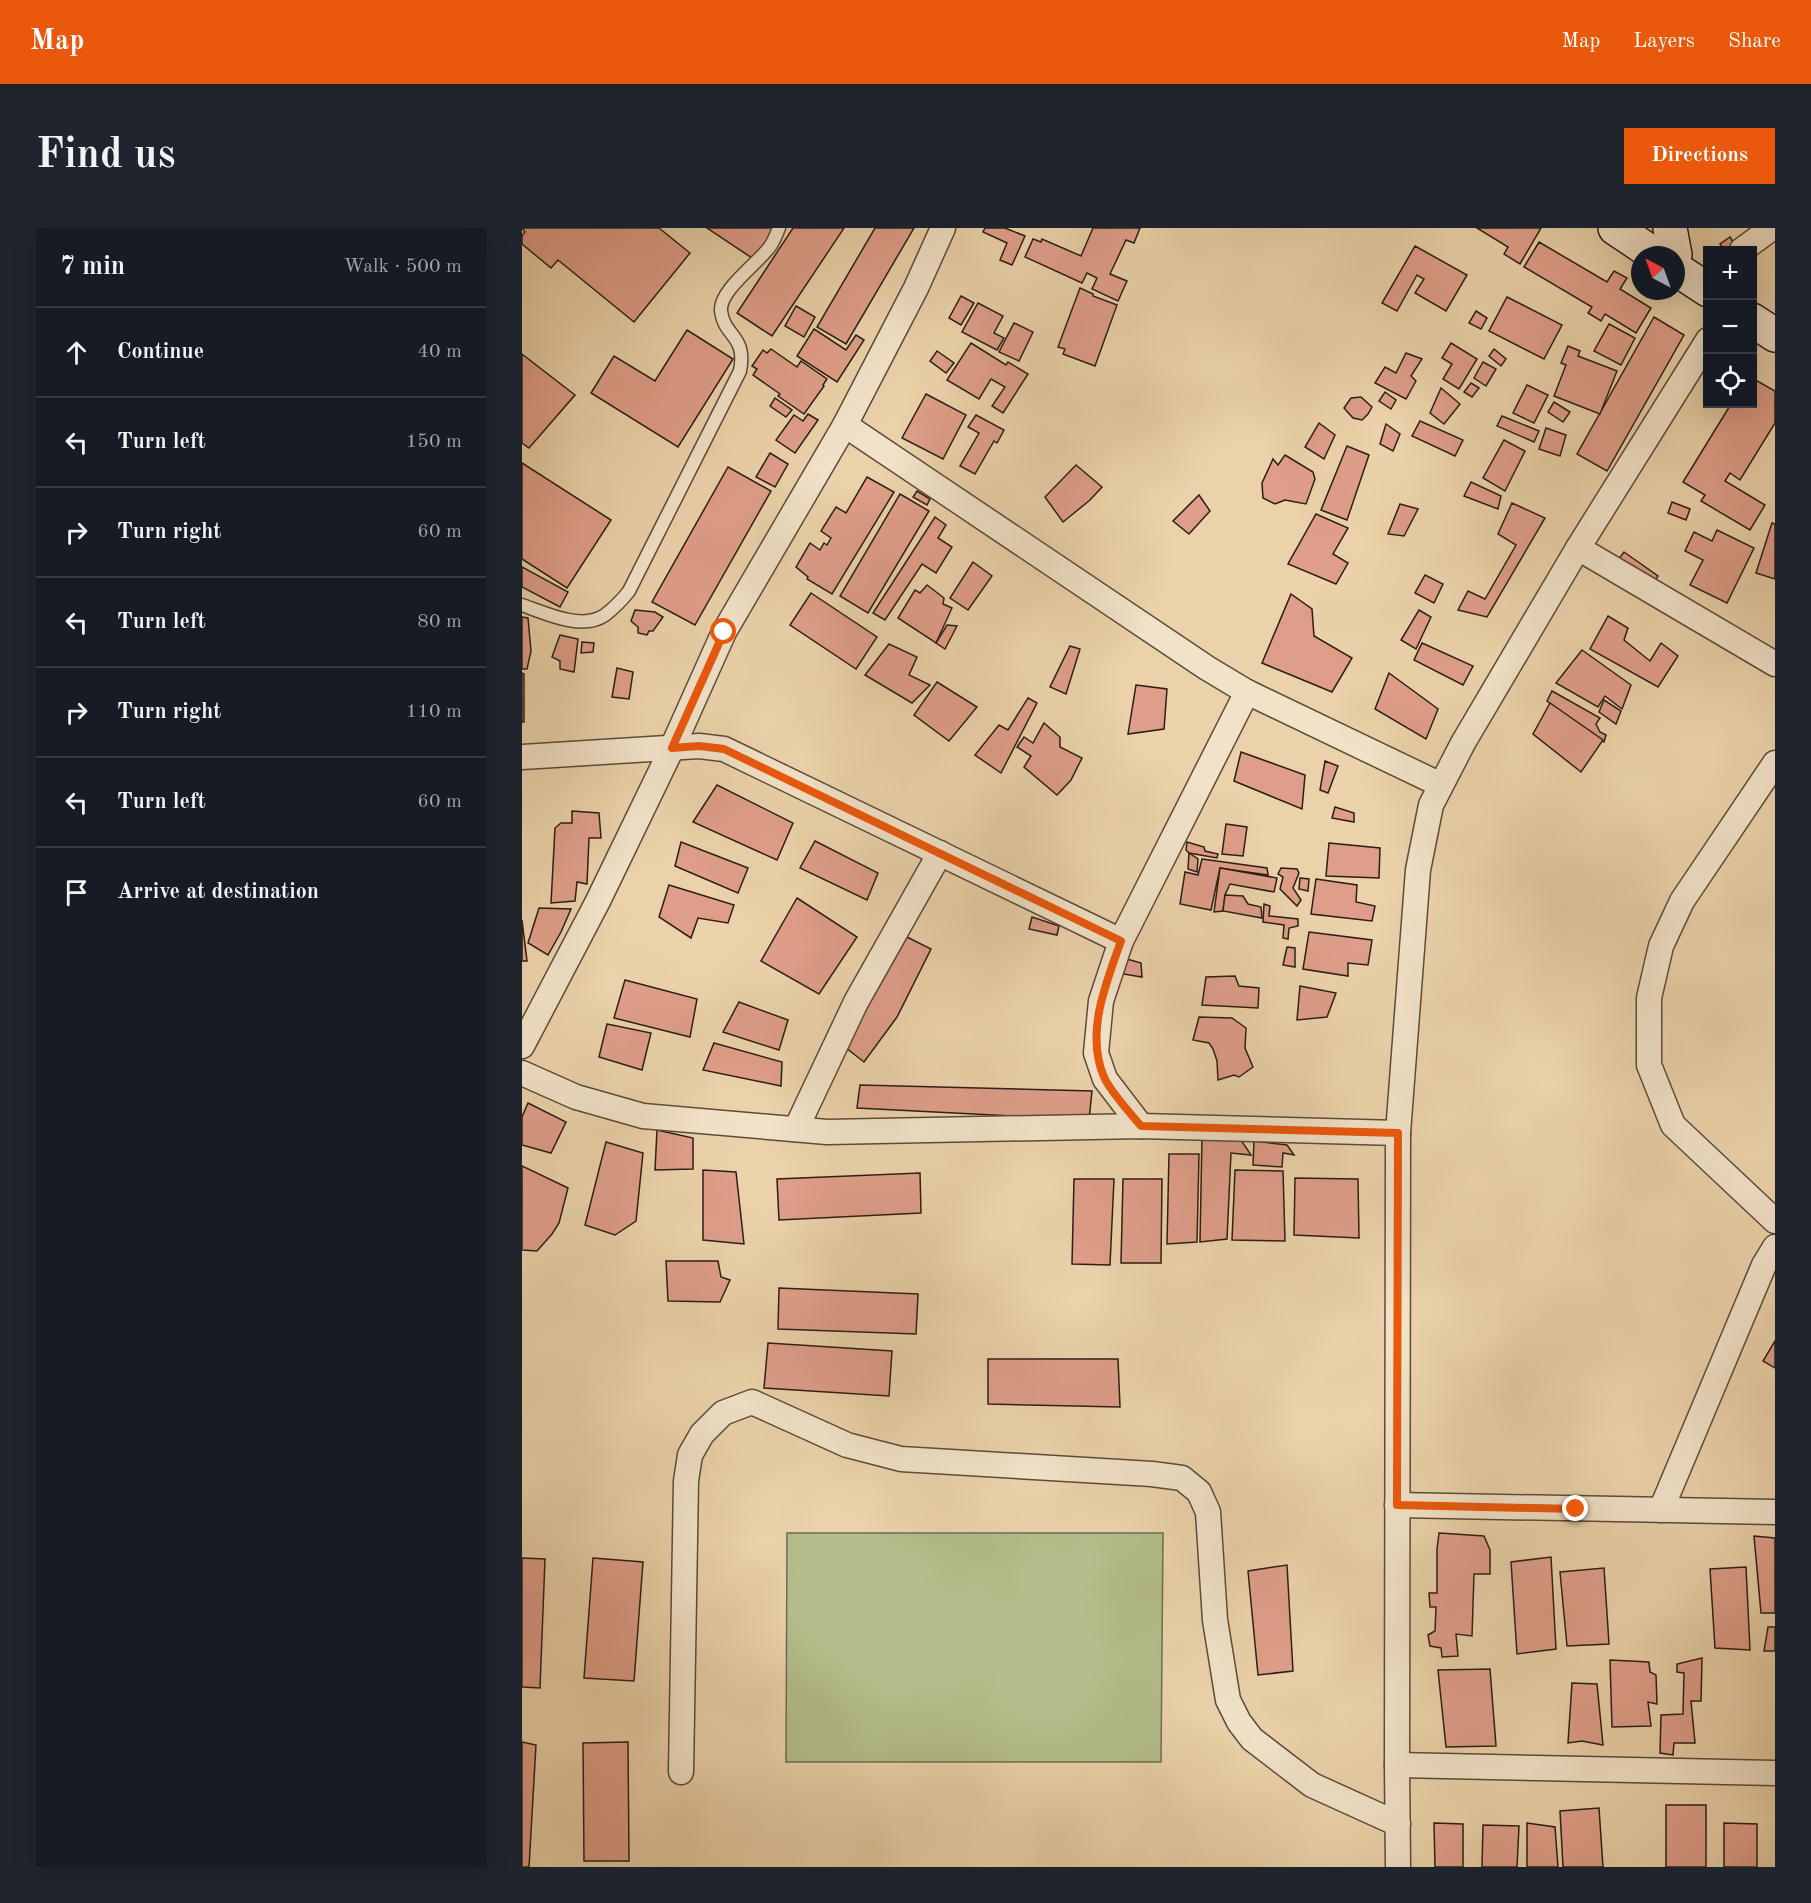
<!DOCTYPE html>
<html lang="en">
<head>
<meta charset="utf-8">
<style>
  :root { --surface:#171b24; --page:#20242c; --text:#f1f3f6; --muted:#9ea1a6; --line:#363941; --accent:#ea580c }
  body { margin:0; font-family:"Old Standard TT",serif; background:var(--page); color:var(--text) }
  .controls { position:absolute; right:18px; top:18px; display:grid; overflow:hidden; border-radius:0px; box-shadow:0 6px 24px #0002 }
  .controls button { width:54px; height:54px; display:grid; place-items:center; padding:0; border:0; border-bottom:2px solid var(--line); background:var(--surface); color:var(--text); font:30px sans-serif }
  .compass { position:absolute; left:1109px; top:18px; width:54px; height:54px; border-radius:50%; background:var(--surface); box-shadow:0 6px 24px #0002; rotate:319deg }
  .stop { position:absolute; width:18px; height:18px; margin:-14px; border:4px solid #ea580c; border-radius:50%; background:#fff }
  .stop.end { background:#ea580c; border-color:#fff; box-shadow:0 2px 6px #0008 }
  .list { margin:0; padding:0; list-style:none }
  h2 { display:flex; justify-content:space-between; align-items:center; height:78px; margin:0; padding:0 24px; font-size:26px }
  h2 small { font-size:20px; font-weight:400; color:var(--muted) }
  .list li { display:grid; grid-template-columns:39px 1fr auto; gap:18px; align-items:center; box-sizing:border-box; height:90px; padding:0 24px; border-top:2px solid var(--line) }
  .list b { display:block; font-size:22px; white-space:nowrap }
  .list em { font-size:20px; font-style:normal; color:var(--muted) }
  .icon { flex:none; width:33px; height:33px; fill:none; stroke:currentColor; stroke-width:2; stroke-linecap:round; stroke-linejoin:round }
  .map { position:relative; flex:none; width:1253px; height:1639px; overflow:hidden; border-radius:0px }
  header { display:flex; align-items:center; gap:36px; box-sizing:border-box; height:84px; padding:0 30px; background:var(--accent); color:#fff }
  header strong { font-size:28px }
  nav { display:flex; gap:33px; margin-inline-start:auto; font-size:21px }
  .intro { display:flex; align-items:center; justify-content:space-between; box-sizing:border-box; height:144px; padding:0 36px }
  h1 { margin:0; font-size:42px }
  .button { padding:15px 27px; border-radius:0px; background:var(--accent); color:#fff; font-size:21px; font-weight:700 }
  main { display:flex; gap:36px; padding:0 36px }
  aside { flex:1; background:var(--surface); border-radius:0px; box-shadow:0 6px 24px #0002 }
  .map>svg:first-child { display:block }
</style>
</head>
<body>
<header>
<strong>Map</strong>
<nav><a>Map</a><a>Layers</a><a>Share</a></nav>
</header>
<div class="intro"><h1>Find us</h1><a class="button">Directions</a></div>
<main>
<aside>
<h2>7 min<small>Walk · 500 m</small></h2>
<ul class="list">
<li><svg class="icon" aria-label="ahead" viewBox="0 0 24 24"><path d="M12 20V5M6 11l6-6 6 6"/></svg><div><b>Continue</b></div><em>40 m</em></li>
<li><svg class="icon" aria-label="left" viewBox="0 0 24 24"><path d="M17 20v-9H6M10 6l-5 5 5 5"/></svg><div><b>Turn left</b></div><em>150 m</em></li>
<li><svg class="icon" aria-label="right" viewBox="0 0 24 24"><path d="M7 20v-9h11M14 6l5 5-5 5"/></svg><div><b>Turn right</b></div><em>60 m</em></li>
<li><svg class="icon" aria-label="left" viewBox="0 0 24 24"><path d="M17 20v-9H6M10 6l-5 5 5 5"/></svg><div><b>Turn left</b></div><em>80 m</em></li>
<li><svg class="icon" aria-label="right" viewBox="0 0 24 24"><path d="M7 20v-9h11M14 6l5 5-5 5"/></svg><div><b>Turn right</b></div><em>110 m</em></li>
<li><svg class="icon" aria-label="left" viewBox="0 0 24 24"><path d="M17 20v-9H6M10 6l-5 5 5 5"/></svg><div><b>Turn left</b></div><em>60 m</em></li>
<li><svg class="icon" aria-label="arrive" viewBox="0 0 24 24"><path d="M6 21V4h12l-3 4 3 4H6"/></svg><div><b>Arrive at destination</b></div></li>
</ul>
</aside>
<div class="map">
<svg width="1253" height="1639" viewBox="0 0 1253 1639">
  <rect width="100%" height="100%" fill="#ebd2aa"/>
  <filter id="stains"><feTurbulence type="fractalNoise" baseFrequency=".00333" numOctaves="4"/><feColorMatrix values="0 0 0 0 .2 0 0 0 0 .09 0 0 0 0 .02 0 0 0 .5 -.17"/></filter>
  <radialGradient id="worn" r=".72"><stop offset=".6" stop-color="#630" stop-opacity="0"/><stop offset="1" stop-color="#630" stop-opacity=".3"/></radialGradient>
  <path fill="#b3bd8b" stroke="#6f6e50" stroke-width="1.5" d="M265,1305h376l-2,229h-375z"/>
  <g fill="#df9e89" stroke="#2b1e16" stroke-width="1.5">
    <path d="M0,0h137l31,25 -56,69 -76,-62 -7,8 -29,-24v-8l3,-4z"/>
    <path d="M185,0h70l-22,32z"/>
    <path d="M271,0h51l-72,108 -35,-23z"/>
    <path d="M353,0h39l-68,116 -29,-17z"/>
    <path d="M463,0h20l20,8 -13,29 -12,-5 7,-17 -24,-11z"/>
    <path d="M571,0h47l-6,15 -8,-3 -16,34 17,7 -9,20 -26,-12 5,-11 -10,-5 -5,10 -57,-26 8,-18 8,3 1,-3 39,17z"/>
    <path d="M955,0h64l-21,36 -16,-10 4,-7z"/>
    <path d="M1208,9l6,10 -5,3h-6l-5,-6z"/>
    <path d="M1017,14l68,40 7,-11 13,7 -7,11 31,19 -15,25 -31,-19 -4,7 -13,-8 4,-6 -68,-40z"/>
    <path d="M893,18l52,29 -21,36 -31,-18 9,-14 -7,-4 -20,36 -15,-8z"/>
    <path d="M558,60l13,6v2l24,9 -22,61 -32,-12 2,-5 -7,-2z"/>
    <path d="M439,68l13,7 -13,22 -12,-7z"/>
    <path d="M985,69l55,28 -18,34 -55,-28z"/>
    <path d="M456,75l25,13 -9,17 10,5 -7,12 -35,-18z"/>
    <path d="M274,78l19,11 -11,20 -19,-11z"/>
    <path d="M954,83l11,7 -6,11 -12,-6z"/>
    <path d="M1132,89l30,18 -77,136 -30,-17z"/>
    <path d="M492,95l19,9 -14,29 -20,-9z"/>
    <path d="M1087,96l26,14 -14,27 -27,-14z"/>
    <path d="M292,101l32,21 10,-15 8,5 -27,42 -40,-26z"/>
    <path d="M165,102l46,29 -55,88 -87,-54 23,-37 41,25z"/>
    <path d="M449,115l35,22 2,-3 20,12 -25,39 -11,-7 13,-19 -14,-8 -12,20 -32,-19z"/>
    <path d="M929,115l26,16 -18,30 -16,-10 9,-15 -10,-6z"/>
    <path d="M1046,118l12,5 -2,5 39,15 -17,43 -46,-18 12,-31 -5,-2z"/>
    <path d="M249,121l26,18 4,-6 26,18 -4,6 1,1 -20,28 -26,-18 2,-2 -27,-19 4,-6 -5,-3 11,-16 4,3z"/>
    <path d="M972,121l12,10 -5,7 -12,-10z"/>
    <path d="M415,123l17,12 -8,10 -16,-12z"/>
    <path d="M884,125l16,6 -11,17 5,5 -10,18 -31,-16 10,-16 11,6z"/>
    <path d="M0,126l53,41 -46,53 -7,-5z"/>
    <path d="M961,134l13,7 -10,17 -12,-8z"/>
    <path d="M1230,150l23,13v32l-35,57 -10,-7 -5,8 40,24 -15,25 -49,-29 4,-6 -22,-13 48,-78h21z"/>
    <path d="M949,155l8,5 -7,9 -8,-5z"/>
    <path d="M1005,157l21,10 -14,28 -21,-10z"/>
    <path d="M919,160l19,16 -16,20 -14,-11z"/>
    <path d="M863,164l11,8 -5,9 -12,-8z"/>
    <path d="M404,166l40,21 -23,44 -41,-21z"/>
    <path d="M839,169l11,10 -4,7 -6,6 -9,-2 -9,-10 7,-10z"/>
    <path d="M253,170l17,12 -6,7 -16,-11z"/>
    <path d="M1032,174l16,10 -7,10 -15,-10z"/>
    <path d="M286,186l10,6 -23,33 -19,-13 18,-25 9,6z"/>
    <path d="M454,187l28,15 -7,13 -3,-2 -19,33 -15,-8 19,-33 -11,-6z"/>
    <path d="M980,188l37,15 -5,11 -37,-16z"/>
    <path d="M898,193l43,19 -8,16 -43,-20z"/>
    <path d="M797,195l16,12 -11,24 -19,-12z"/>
    <path d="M864,196l14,10 -7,17 -13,-7z"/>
    <path d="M1024,200l20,7 -6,21 -21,-7z"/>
    <path d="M982,212l21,11 -20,40 -22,-13z"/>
    <path d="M825,218l22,9 -22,65 -26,-10z"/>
    <path d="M248,225l18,11 -13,23 -19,-10z"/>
    <path d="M763,227l28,17 2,7 -9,25 -21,-4 -10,4 -12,-6 -1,-15 11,-24 5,6z"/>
    <path d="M0,235l89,57 -44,68 -45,-29z"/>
    <path d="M554,237l26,22 -12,13 -27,22 -18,-25z"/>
    <path d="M206,239l43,24 -76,134 -43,-23z"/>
    <path d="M345,249l27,15 -62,102 -25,-15 1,-2 -12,-10 14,-24 10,7 4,-7 3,2 4,-7 -10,-7 15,-24 10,6z"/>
    <path d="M949,254l30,14 -3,13 -34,-13z"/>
    <path d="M395,263l13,8 -3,6 -14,-8z"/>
    <path d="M378,266l29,17 -61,102 -28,-17z"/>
    <path d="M677,267l11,16 -21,23 -16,-13z"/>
    <path d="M1150,274l18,7 -4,11 -18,-7z"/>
    <path d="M990,275l33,15 -58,99 -29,-7 10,-19 17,8 31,-54 -18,-11z"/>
    <path d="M878,276l18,5 -14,27 -16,-2z"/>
    <path d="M794,286l32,14 -15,26 15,9 -12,21 -48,-20z"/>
    <path d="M413,289l11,8 -8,13 14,9 -16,26 -14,-9 -37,56 -12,-7z"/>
    <path d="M1250,295l3,1v55l-19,-6z"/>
    <path d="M1195,302l37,18 -27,55 -37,-18 13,-25 -18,-9 9,-19 18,9z"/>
    <path d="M1102,324l34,24 -6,9 -34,-25z"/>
    <path d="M451,334l19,14 -24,34 -18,-12z"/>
    <path d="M0,339l46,25 -8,15 -38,-20z"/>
    <path d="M903,347l18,9 -9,19 -19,-10z"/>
    <path d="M405,357l17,13 -1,6 9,4 -16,35 -38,-25 17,-28 5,3z"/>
    <path d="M289,365l66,44 -21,32 -66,-44z"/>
    <path d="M769,366l21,15 2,27 38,22 -20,34 -70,-29z"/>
    <path d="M113,382l20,2 8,5 -10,14h-4l-2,4 -9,-2v-6l-7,-6z"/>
    <path d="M897,382l12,7 -15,32 -15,-9z"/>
    <path d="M1086,388l20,12 -4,12 26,21 11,-18 17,13 -20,31 -68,-38z"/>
    <path d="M0,389l6,1 3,33 -4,18h-5z"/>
    <path d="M425,397l10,1 -12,23 -9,-6z"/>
    <path d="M38,407l18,4 -4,33 -14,-3v-8l-8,-4z"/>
    <path d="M60,414l12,1 -1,9 -12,1z"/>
    <path d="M900,415l51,23 -10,19 -49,-25z"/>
    <path d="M367,416l28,13 -8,18 21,10 -18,18 -47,-28z"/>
    <path d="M548,418l10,3 -14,45 -16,-7z"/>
    <path d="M1060,422l49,35 -9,24 -17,-13 -7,11 -42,-24z"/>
    <path d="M95,440l16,4 -4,27 -17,-2z"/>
    <path d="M0,445l2,1v48h-2z"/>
    <path d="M867,445l49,36 -12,30 -51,-30z"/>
    <path d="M415,454l40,25 -28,34 -35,-26z"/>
    <path d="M614,457l31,4 -3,40 -36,5z"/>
    <path d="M1030,463l48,27 -4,6 4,8 6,3 -2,7 -57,-41z"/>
    <path d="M506,470l9,5 -36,70 -26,-18 24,-30 9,5z"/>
    <path d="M1082,472l17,11 -5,13 -17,-12z"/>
    <path d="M1028,475l53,37 -22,32 -48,-38z"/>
    <path d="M522,495l16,14v10l22,11 -11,22 -14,15 -33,-28 7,-11 -14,-9 7,-10 9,6z"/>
    <path d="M719,524l64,23 -3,34 -68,-28z"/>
    <path d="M803,533l13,5 -10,27 -8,-3z"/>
    <path d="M195,557l76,38 -16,37 -84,-38z"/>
    <path d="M813,579l19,6v9l-22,-4z"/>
    <path d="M50,583l27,2 2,25h-12l-2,46 -10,-2 -2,19 -24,2 4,-75 6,-5h11z"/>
    <path d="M704,596l21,3 -4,29 -21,-2z"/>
    <path d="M293,613l63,32 -11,27 -67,-32z"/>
    <path d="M159,614l67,26 -10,25 -63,-27z"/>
    <path d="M665,614l17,5 1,4 13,3 -1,4 -28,-5 -3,-3z"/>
    <path d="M807,615l51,5 -1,30 -53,-2z"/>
    <path d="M667,625l9,6 -1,13 -9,-3z"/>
    <path d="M680,631l65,9 1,7 -48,-7 -9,42 -31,-6 5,-32 13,3z"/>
    <path d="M698,640l57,10 -3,14 -44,-8 -5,11 -2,16 -9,1z"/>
    <path d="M759,640l16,1 2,4 -6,15 8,12 -4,6 -17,-17 3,-12 -5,-3z"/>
    <path d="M778,650l9,1 -1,12 -9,-2z"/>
    <path d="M794,651l41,6 -1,17 19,4 -3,15 -61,-7z"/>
    <path d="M147,657l65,20 -6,18 -30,-5 -7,20 -32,-21z"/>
    <path d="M703,667l18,1 5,8 13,3 1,11 -39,-7z"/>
    <path d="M275,670l60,39 -38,57 -58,-33z"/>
    <path d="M742,676l6,2 -1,10 29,3v7l-9,2 -1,11 -5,-1 1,-13 -21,-3z"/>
    <path d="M17,680l32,1 -10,23 -13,23 -20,-12z"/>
    <path d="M510,689l27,9 -2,9 -28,-6z"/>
    <path d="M0,692l5,41h-5z"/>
    <path d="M787,704l63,8 -4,25 -20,-2v13l-45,-7z"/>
    <path d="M385,709l24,12 -34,68 -33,45 -19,-15z"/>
    <path d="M765,719l8,1v19l-12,-2z"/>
    <path d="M605,731l14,4 1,14 -19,-3z"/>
    <path d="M713,748l4,10 20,2 -1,20 -56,-3 4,-28z"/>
    <path d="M103,752l72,19 -7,38 -76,-19z"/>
    <path d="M778,758l36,7 -9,24 -30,3z"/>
    <path d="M217,774l49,18 -9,30 -56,-18z"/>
    <path d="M677,789l33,1 14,10 -1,20 8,19 -14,10 -5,-2 -16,5 -1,-19 -4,-12 -4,-6 -16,-3z"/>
    <path d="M85,796l44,9 -9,37 -43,-13z"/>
    <path d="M192,815l68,19 -1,24 -78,-16z"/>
    <path d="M338,857l232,6 -3,29 -232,-12z"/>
    <path d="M6,875l38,19 -15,31 -29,-8v-28z"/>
    <path d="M135,902l36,8v31l-38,1z"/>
    <path d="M680,909l39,3 10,15 -20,-2 -4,86 -27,3z"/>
    <path d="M732,913l33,4 7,10 -11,-2 -1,14 -29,-2z"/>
    <path d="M84,914l37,11 -7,68 -21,14 -30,-10z"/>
    <path d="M647,926h30l-2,88 -30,2z"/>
    <path d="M0,938l46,22 -9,35 -7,11 -15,17 -15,-1z"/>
    <path d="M181,942l33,2 8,72 -41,-4z"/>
    <path d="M713,942l48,1 2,70 -53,-1z"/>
    <path d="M398,945l1,40 -142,7 -2,-41z"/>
    <path d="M773,950l63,1 1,59 -65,-3z"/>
    <path d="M552,951h40l-4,86 -38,-1z"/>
    <path d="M601,951h39l-1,84h-40z"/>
    <path d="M144,1033h52l3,16 9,3 -10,22 -52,-1z"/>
    <path d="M257,1060l139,6 -2,40 -138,-5z"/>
    <path d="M1253,1113v27l-12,-7z"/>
    <path d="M246,1115l124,8 -3,45 -125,-8z"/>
    <path d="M466,1131h130l2,48 -132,-3z"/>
    <path d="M917,1305l45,3 6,14v24h-16l-2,62 -16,-2 2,22 -16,1 -1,-9 -11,-2 -2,-11 7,-4 1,-24h-6l-1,-14h8v-44z"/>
    <path d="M1232,1308l21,2v75h-14z"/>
    <path d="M1029,1329l5,92 -39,5 -6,-92z"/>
    <path d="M0,1330l23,1 -5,129 -18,-1z"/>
    <path d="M71,1330l50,4 -9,119 -50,-3z"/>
    <path d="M765,1337l6,106 -35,4 -10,-104z"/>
    <path d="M1224,1339l4,83 -35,-2 -5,-79z"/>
    <path d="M1082,1340l5,76 -42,2 -7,-74z"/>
    <path d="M1246,1399h7v24h-11z"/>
    <path d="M1180,1430l-1,43h-10l4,42h-21l-1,12 -13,-2 1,-38 22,-1 1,-41 -7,-1v-8z"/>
    <path d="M1088,1432l39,2 1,10 6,3 1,29 -9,-2 3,24 -39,1z"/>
    <path d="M968,1441l6,77 -50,1 -8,-77z"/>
    <path d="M1050,1455l25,1 6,61 -21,-4 -14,2z"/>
    <path d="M0,1514l14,3 -7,122h-7z"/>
    <path d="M106,1514l1,119h-45l-1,-118z"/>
    <rect x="1144" y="1577" width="40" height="62"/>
    <path d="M1077,1580l4,59h-40l-3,-56z"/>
    <path d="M912,1595l29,1v43h-28z"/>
    <path d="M1005,1595l28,4 3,40h-31z"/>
    <path d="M1202,1595l33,1v43h-33z"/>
    <path d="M961,1597l36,1 -2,41h-35z"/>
  </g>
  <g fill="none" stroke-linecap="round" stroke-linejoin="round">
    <g stroke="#5b4b3b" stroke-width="15">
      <path id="lane" d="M0,377c23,8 60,26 83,10 9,-7 17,-15 24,-24l111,-220c7,-36 -16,-34 -19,-60 -2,-21 39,-49 50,-66 3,-5 6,-12 8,-17"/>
    </g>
    <g stroke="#5b4b3b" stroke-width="27">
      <g id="street">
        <path d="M1220,22l30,-22"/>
        <path d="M323,197l362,243 40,24 194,93"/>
        <path d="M1056,320l197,116"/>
        <path d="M0,529l177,-11 25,3 397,192"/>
        <path d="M1253,535l-93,138 -21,45 -12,52v67l24,60 102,96"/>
        <path d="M0,818l76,-145 74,-153 52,-116 121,-207 71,-137 27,-60"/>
        <path d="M0,845l54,24 67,19 184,16 314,-6 257,7"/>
        <path d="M619,898l-36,-47 -9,-26 5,-52 20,-60 126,-249"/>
        <path d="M274,901l60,-127 84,-149"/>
        <path d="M875,1277l378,7"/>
        <path d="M1139,1282l103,-245 11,-18"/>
        <path d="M875,1537l378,8"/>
        <path d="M159,1544l5,-291 4,-26 12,-21 21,-21 29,-11 95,43 54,14 251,15 30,4 17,14 9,20 7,108 13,80 11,22 13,17 60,46 86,39"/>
        <path d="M876,1639l-1,-102 1,-632 20,-263 13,-65 32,-62 115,-195 130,-208"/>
      </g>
    </g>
    <g stroke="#2b1e16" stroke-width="36">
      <g id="secondary">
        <path d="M1093,0l40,27"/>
        <path d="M1148,0l5,27"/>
        <path d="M1154,41l32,21"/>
        <path d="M1230,92l23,15"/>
      </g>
    </g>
    <use href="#lane" stroke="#f2e2c8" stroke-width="12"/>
    <use href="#street" stroke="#f2e2c8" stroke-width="24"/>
    <use href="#secondary" stroke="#f2e2c8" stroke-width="33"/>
  </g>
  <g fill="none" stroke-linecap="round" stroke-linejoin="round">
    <path stroke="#ea580c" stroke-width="8" d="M202,404l-52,116 27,-2 25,3 397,192c-15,43 -36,91 -17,136 6,14 26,36 37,49l257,7 -1,372 179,4"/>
  </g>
  <rect width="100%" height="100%" filter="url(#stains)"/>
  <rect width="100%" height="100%" fill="url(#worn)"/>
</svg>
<div class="controls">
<button>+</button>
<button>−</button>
<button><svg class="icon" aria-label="locate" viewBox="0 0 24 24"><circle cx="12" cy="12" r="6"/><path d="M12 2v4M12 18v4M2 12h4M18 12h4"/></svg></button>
</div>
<svg class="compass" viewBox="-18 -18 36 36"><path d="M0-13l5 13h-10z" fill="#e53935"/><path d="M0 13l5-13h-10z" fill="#9ea1a6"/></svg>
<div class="stop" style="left:202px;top:404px"></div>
<div class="stop end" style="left:1054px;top:1281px"></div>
</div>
</main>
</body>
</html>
